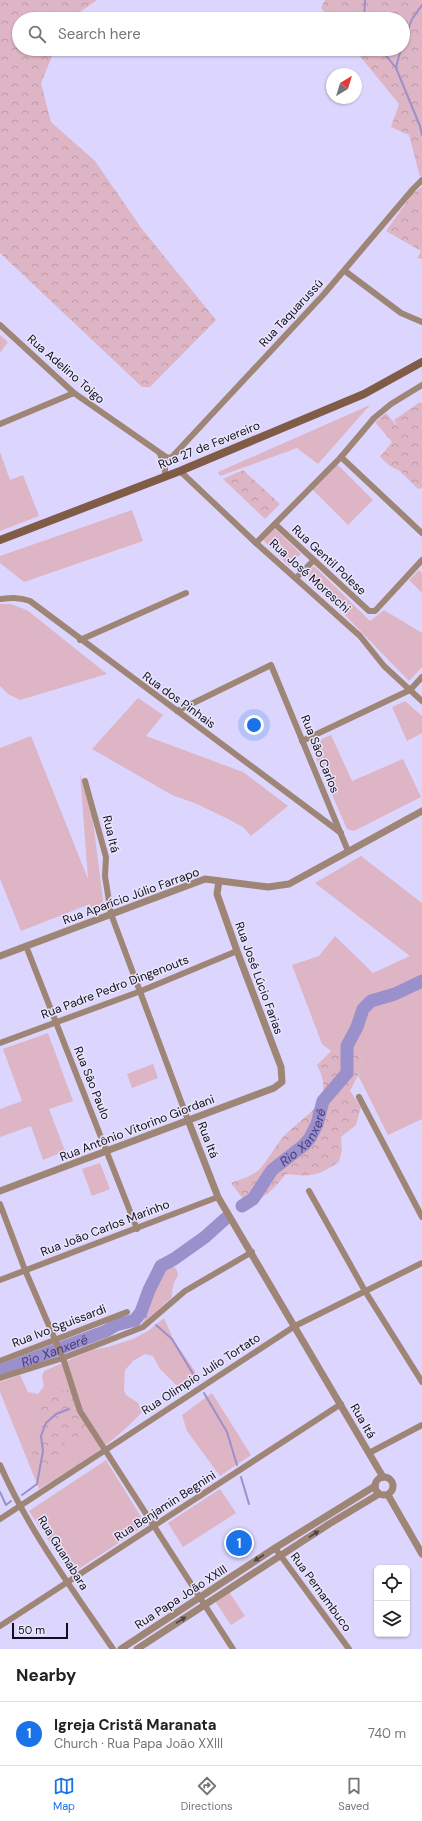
<!DOCTYPE html>
<html lang="en">
<head>
<meta charset="utf-8">
<style>
  :root { --surface:#fff; --page:#f2f2f2; --text:#202124; --muted:#757577; --line:#e0e0e0; --accent:#1a73e8 }
  body { margin:0; font-family:"DM Sans",sans-serif; background:var(--page); color:var(--text) }
  .controls { position:absolute; right:12px; bottom:12px; display:grid; overflow:hidden; border-radius:6px; box-shadow:0 1px 3px #0004 }
  .controls button { width:36px; height:36px; display:grid; place-items:center; padding:0; border:0; border-bottom:1px solid var(--line); background:var(--surface); color:var(--text); font:20px sans-serif }
  .compass { position:absolute; left:326px; top:68px; width:36px; height:36px; border-radius:50%; background:var(--surface); box-shadow:0 1px 3px #0004; rotate:38deg }
  .scale { position:absolute; left:12px; bottom:10px; width:56px; box-sizing:border-box; padding-left:4px; border:2px solid #120e1f; border-top:0; font-size:11px; line-height:14px; white-space:nowrap; color:#120e1f; -webkit-text-stroke:3px #e9e6fb; paint-order:stroke }
  .you { position:absolute; left:254px; top:725px; width:14px; height:14px; margin:-10px; border:3px solid #fff; border-radius:50%; background:#1a73e8; box-shadow:0 0 0 6px #1a73e833 }
  .badge { display:grid; place-items:center; width:26px; height:26px; border-radius:50%; background:var(--accent); color:#fff; font-size:13px; font-weight:700 }
  .pin { position:absolute; translate:-50% -50%; border:2px solid #fff; box-shadow:0 1px 4px #0006 }
  .list { margin:0; padding:0; list-style:none }
  h2 { display:flex; justify-content:space-between; align-items:center; height:52px; margin:0; padding:0 16px; font-size:17px }
  h2 small { font-size:13px; font-weight:400; color:var(--muted) }
  .list li { display:grid; grid-template-columns:26px 1fr auto; gap:12px; align-items:center; box-sizing:border-box; height:64px; padding:0 16px; border-top:1px solid var(--line) }
  .list b { display:block; font-size:15px; white-space:nowrap }
  .list p { margin:0; font-size:13px; white-space:nowrap; color:var(--muted) }
  .list em { font-size:13px; font-style:normal; color:var(--muted) }
  .icon { flex:none; width:22px; height:22px; fill:none; stroke:currentColor; stroke-width:2; stroke-linecap:round; stroke-linejoin:round }
  .map { position:relative; flex:none; width:422px; height:1649px; overflow:hidden }
  .search { position:absolute; background:var(--surface); box-shadow:0 1px 3px #0004; left:12px; right:12px; top:12px; height:44px; display:flex; align-items:center; gap:10px; box-sizing:border-box; padding:0 14px; border-radius:22px; color:var(--muted); font-size:15px }
  .sheet { height:116px; background:var(--surface) }
  nav { display:flex; justify-content:space-around; align-items:center; box-sizing:border-box; height:56px; border-top:1px solid var(--line); background:var(--surface); font-size:11px; color:var(--muted) }
  nav a { display:grid; justify-items:center; gap:2px }
  nav .on { color:var(--accent) }
  .map>svg:first-child { display:block }
</style>
</head>
<body>
<div class="map">
<svg width="422" height="1649" viewBox="0 0 422 1649">
  <defs>
    <pattern id="forest-crowns" width="20" height="18" patternUnits="userSpaceOnUse"><rect width="20" height="18" fill="#ddb5c5"/><path d="M2 6a3 3 0 1 1 6 0M12 15a3 3 0 1 1 6 0" fill="none" stroke="#bd9aa9"/></pattern>
  </defs>
  <rect width="100%" height="100%" fill="#dcd6ff"/>
  <g fill="#ddb5c5">
    <path d="M0,335l8,7 -8,11z"/>
    <path d="M370,405l-52,59 -21,-16 -77,28 -2,-4z"/>
    <path d="M0,452l10,28 13,-5 16,41 -39,15z"/>
    <path d="M337,464l36,36 -25,25 -36,-36z"/>
    <path d="M132,510l11,31 -119,41 -24,-19v-7z"/>
    <path d="M273,527l28,27 -12,12 -27,-27z"/>
    <path d="M314,566l56,55 14,-11 38,23v34l-13,14 -104,-107z"/>
    <path d="M419,570l3,3v20l-13,-13z"/>
    <path d="M0,604h10l17,6 80,64 -87,26 -12,-6 -8,-8z"/>
    <path d="M138,698l25,17 -17,21 97,36 45,34 -37,30 -8,-9 -15,-8 -31,-15 -25,-9 -80,-46z"/>
    <path d="M405,701l17,15v17l-15,8 -15,-34z"/>
    <path d="M331,735l21,46 51,-22 18,38 -67,34 -7,-2 -37,-85z"/>
    <path d="M31,736l57,143 -8,-106 13,48 11,87 -13,5 -1,-9 -69,27 -21,-52v-131z"/>
    <path d="M361,856l61,47v216l-34,16 -30,-60 5,-18 -32,-6 -9,-7 -30,-79 27,-9 16,-20 38,37 37,-17 -95,-73z"/>
    <path d="M48,1033l25,68 -24,8 16,42 -22,9 -12,-34 -31,11v-28l22,-8 -19,-52z"/>
    <path d="M153,1064l5,14 -26,10 -5,-14z"/>
    <path d="M100,1163l10,26 -18,7 -10,-27z"/>
    <path d="M173,1265c10,12 2,10 0,22 -1,3 -1,7 -1,10l-30,27c10,-19 10,-40 24,-57z"/>
    <path d="M164,1318l10,23 21,30 1,5 -5,9 -13,2 -18,-18 -7,-13 -8,-2 -12,7 -8,9 -1,20 2,5 12,8 4,9c-30,33 -65,53 -103,77l-39,-97v-10l20,-7 8,17 10,2 6,-8 -2,-10 2,-5 48,-21 16,-3 25,-8 15,-8z"/>
    <path d="M212,1393l39,62 -31,21 -33,-45 -5,-16z"/>
    <path d="M106,1460l40,65 -75,49 -42,-63z"/>
    <path d="M220,1489l16,24 -53,34 -15,-24z"/>
    <path d="M229,1592l16,24 -14,9 -16,-24z"/>
  </g>
  <g fill="url(#forest-crowns)">
    <path d="M0,0h97l-27,19h-51v30h36l-14,34 10,39 44,39 47,68 74,91 -66,67h-8l-142,-134z"/>
    <path d="M325,0h97v175l-2,2 -11,-42 -18,-8 8,-23 -45,-55h49v-30h-73l-9,-11z"/>
    <path d="M422,187v72l-5,-1 4,-7 -35,-20 27,-38z"/>
    <path d="M420,402l2,2v84l-4,1 -18,-18 -10,-5 -10,-9 12,-15 -17,-20 11,-9 12,14 -4,-7z"/>
    <path d="M243,470l37,34 -15,15 -42,-40z"/>
    <path d="M331,1051l32,6 -5,18 -8,16 11,16 -5,18 -15,12 1,13 -3,12c-22,14 -27,15 -53,12 -11,14 -23,24 -37,33l-18,-24c8,-3 18,-6 25,-11 8,-4 20,-28 28,-36 22,-23 53,-33 33,-71z"/>
    <path d="M64,1390h4l2,3 18,38 1,5 -2,5 -13,-5c-28,14 3,42 -43,22l6,-16 4,-34 7,-8z"/>
  </g>
  <g fill="none" stroke-linecap="round" stroke-linejoin="round">
    <g stroke="#9a90cb" stroke-width="2">
      <path d="M364,19l1,-19"/>
      <path d="M403,43l9,-24 10,-14"/>
      <path d="M381,49l15,19 24,58 2,9"/>
      <path d="M396,67l5,-18"/>
      <path d="M141,1312l5,5"/>
      <path d="M156,1325l16,14 26,43"/>
      <path d="M204,1393l23,39 10,33"/>
      <path d="M241,1477l8,27"/>
      <path d="M0,1492l6,13 5,-4"/>
      <path d="M22,1495l15,-11 6,-33 -2,-15 5,-13 10,-9 13,-5"/>
    </g>
    <g stroke="#9a90cb" stroke-width="13">
      <path id="s1" d="M242,1206l11,-7 19,-29 32,-25 6,-7 7,-14 6,-23 24,-28v-27l10,-19 6,-18 8,-8 24,-7 27,-13"/>
      <path id="s2" d="M0,1371l106,-40 10,-6 19,-5 6,-8 8,-22 12,-24 13,-7 31,-22 20,-18"/>
    </g>
    <g stroke="#9f8576" stroke-width="6">
      <path d="M345,271l56,42 21,9"/>
      <path d="M0,325l74,68 92,64 5,1 153,-164 89,-105 9,-9"/>
      <path d="M0,424l74,-31"/>
      <path d="M160,454l5,12v9"/>
      <path d="M341,457l81,76"/>
      <path d="M180,471l76,72 104,93 24,30 38,35"/>
      <path d="M275,524l94,87h6l47,-51"/>
      <path d="M256,543l85,-86 33,-39 17,-14 31,-19"/>
      <path d="M296,578l17,-17"/>
      <path d="M0,599c11,-1 20,-2 30,2l311,232"/>
      <path d="M80,640l106,-47"/>
      <path d="M177,711l94,-46 77,186"/>
      <path d="M302,741l108,-51 12,-13"/>
      <path d="M85,781l21,76 -1,19 6,38 77,206"/>
      <path d="M26,946l111,283"/>
      <path d="M0,1043l141,-52 96,-40"/>
      <path d="M359,1097l63,120"/>
      <path d="M309,1191l56,100 57,91"/>
      <path d="M0,1204l25,66 38,88 17,53 153,238"/>
      <path d="M0,1280l218,-83"/>
      <path d="M0,1361l127,-49"/>
      <path d="M0,1378l63,-20 80,-31 42,-36 67,-39"/>
      <path d="M369,1453l53,-28"/>
      <path d="M0,1465c29,66 73,125 113,184"/>
      <path d="M0,1519l295,-193 127,-63"/>
      <path d="M275,1548l74,101"/>
      <path d="M0,1626l341,-222"/>
    </g>
    <g stroke="#9f8576" stroke-width="7">
      <path d="M0,956l205,-77 63,8 21,-3 133,-73"/>
      <path d="M188,1120l30,77 165,280"/>
      <path d="M0,1191l274,-103 8,-6 -1,-15 -44,-116 -20,-57 2,-13"/>
      <circle cx="384" cy="1486" r="9"/>
      <path d="M388,1495l34,59"/>
      <path d="M121,1649l154,-101 100,-62"/>
      <path d="M137,1649l192,-125 50,-30"/>
    </g>
    <path stroke="#805b46" stroke-width="8" d="M0,540l180,-69 184,-77 58,-32"/>
  </g>
  <defs><path id="oneway-solid" d="M-6-.8H1V-3.2L6.5 0L1 3.2V.8H-6Z"/></defs>
  <g fill="#514446">
    <use href="#oneway-solid" transform="translate(314 1534) rotate(-33)"/>
    <use href="#oneway-solid" transform="translate(259 1558) rotate(147)"/>
    <use href="#oneway-solid" transform="translate(181 1620) rotate(-33)"/>
  </g>
  <g text-anchor="middle" stroke-width="3" stroke-linejoin="round" paint-order="stroke">
    <g font-size="12" fill="#120e1f" stroke="#e9e6fb">
      <text transform="translate(291 313) rotate(-47)" y="4">Rua Taquarussú</text>
      <text transform="translate(66 369) rotate(41)" y="4">Rua Adelino Toigo</text>
      <text transform="translate(209 445) rotate(-22)" y="4">Rua 27 de Fevereiro</text>
      <text transform="translate(329 560) rotate(43)" y="4">Rua Gentil Polese</text>
      <text transform="translate(310 576) rotate(42)" y="4">Rua José Moreschi</text>
      <text transform="translate(179 700) rotate(36)" y="4">Rua dos Pinhais</text>
      <text transform="translate(320 754) rotate(68)" y="4">Rua São Carlos</text>
      <text transform="translate(111 834) rotate(77)" y="4">Rua Itá</text>
      <text transform="translate(131 896) rotate(-20)" y="4">Rua Aparício Júlio Farrapo</text>
      <text transform="translate(259 978) rotate(70)" y="4">Rua José Lúcio Farias</text>
      <text transform="translate(115 987) rotate(-21)" y="4">Rua Padre Pedro Dingenouts</text>
      <text transform="translate(92 1083) rotate(68)" y="4">Rua São Paulo</text>
      <text transform="translate(137 1128) rotate(-21)" y="4">Rua Antônio Vitorino Giordani</text>
      <text transform="translate(208 1140) rotate(69)" y="4">Rua Itá</text>
      <text transform="translate(105 1228) rotate(-21)" y="4">Rua João Carlos Marinho</text>
      <text transform="translate(59 1326) rotate(-21)" y="4">Rua Ivo Sguissardi</text>
      <text transform="translate(201 1374) rotate(-33)" y="4">Rua Olimpio Julio Tortato</text>
      <text transform="translate(363 1421) rotate(60)" y="4">Rua Itá</text>
      <text transform="translate(165 1506) rotate(-33)" y="4">Rua Benjamin Begnini</text>
      <text transform="translate(63 1553) rotate(58)" y="4">Rua Guanabara</text>
      <text transform="translate(321 1592) rotate(54)" y="4">Rua Pernambuco</text>
      <text transform="translate(181 1597) rotate(-33)" y="4">Rua Papa João XXIII</text>
    </g>
    <g font-size="13" font-style="italic" fill="#4b3a81" stroke="#e9e6fb">
      <text dy="5" stroke="none"><textPath href="#s1" startOffset="94">Rio Xanxerê</textPath></text>
      <text dy="5" stroke="none"><textPath href="#s2" startOffset="58">Rio Xanxerê</textPath></text>
    </g>
  </g>
</svg>
<div class="controls">
<button><svg class="icon" aria-label="locate" viewBox="0 0 24 24"><circle cx="12" cy="12" r="6"/><path d="M12 2v4M12 18v4M2 12h4M18 12h4"/></svg></button>
<button><svg class="icon" aria-label="layers" viewBox="0 0 24 24"><path d="M12 4l9 5-9 5-9-5zM3 14l9 5 9-5"/></svg></button>
</div>
<svg class="compass" viewBox="-18 -18 36 36"><path d="M0-13l5 13h-10z" fill="#e53935"/><path d="M0 13l5-13h-10z" fill="#757577"/></svg>
<div class="scale">50 m</div>
<div class="you"></div>
<div class="pin badge" style="left:239px;top:1543px">1</div>
<div class="search"><svg class="icon" aria-label="search" viewBox="0 0 24 24"><circle cx="10" cy="10" r="6"/><path d="M15 15l6 6"/></svg>Search here</div>
</div>
<section class="sheet">
<h2>Nearby<small></small></h2>
<ul class="list">
<li><span class="badge">1</span><div><b>Igreja Cristã Maranata</b><p>Church · Rua Papa João XXIII</p></div><em>740 m</em></li>
</ul>
</section>
<nav>
<a class="on"><svg class="icon" aria-label="map" viewBox="0 0 24 24"><path d="M3 6l6-2 6 2 6-2v14l-6 2-6-2-6 2zM9 4v14M15 6v14"/></svg>Map</a>
<a><svg class="icon" aria-label="directions" viewBox="0 0 24 24"><path d="M12 3l9 9-9 9-9-9zM9 14v-3h6M13 9l2 2-2 2"/></svg>Directions</a>
<a><svg class="icon" aria-label="saved" viewBox="0 0 24 24"><path d="M7 4h10v16l-5-4-5 4z"/></svg>Saved</a>
</nav>
</body>
</html>
